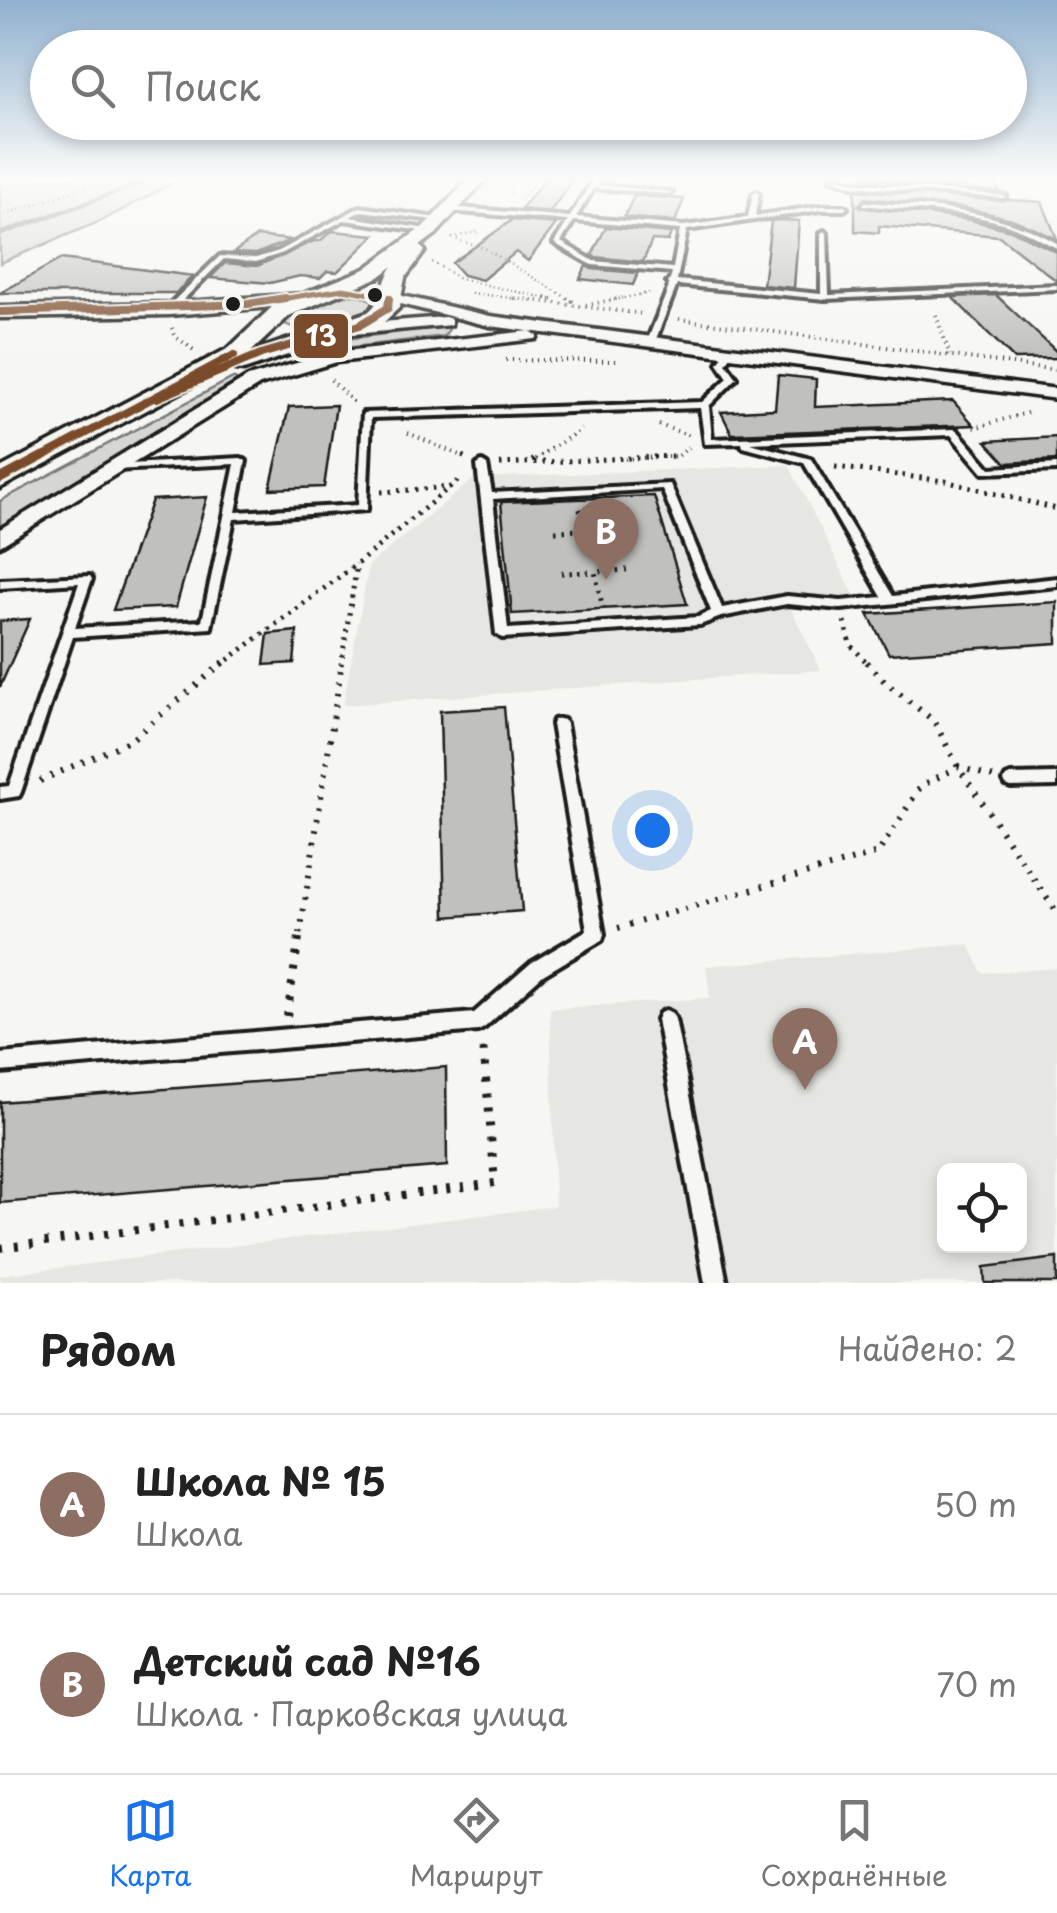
<!DOCTYPE html>
<html lang="ru">
<head>
<meta charset="utf-8">
<style>
  :root { --surface:#fff; --page:#f6f6f6; --text:#222; --muted:#767676; --line:#e0e0e0; --accent:#1a73e8 }
  body { margin:0; font-family:"Playpen Sans",sans-serif; background:var(--page); color:var(--text) }
  .controls { position:absolute; right:30px; bottom:30px; display:grid; overflow:hidden; border-radius:15px; box-shadow:0 5px 15px #0003 }
  .controls button { width:90px; height:90px; display:grid; place-items:center; padding:0; border:0; border-bottom:2px solid var(--line); background:var(--surface); color:var(--text); font:50px sans-serif }
  .you { position:absolute; left:652px; top:830px; width:35px; height:35px; margin:-25px; border:8px solid #fff; border-radius:50%; background:#1a73e8; box-shadow:0 0 0 15px #1a73e833 }
  .badge { display:grid; place-items:center; width:65px; height:65px; border-radius:50%; background:var(--accent); color:#fff; font-size:32px; font-weight:700 }
  .pin { position:absolute; translate:-50% -82px; filter:drop-shadow(0 2px 5px #0008) }
  .pin::after { content:''; position:absolute; top:52px; width:35px; height:30px; background:inherit; clip-path:polygon(0 0,100% 0,50% 100%) }
  .list { margin:0; padding:0; list-style:none }
  h2 { display:flex; justify-content:space-between; align-items:center; height:130px; margin:0; padding:0 40px; font-size:42px }
  h2 small { font-size:32px; font-weight:400; color:var(--muted) }
  .list li { display:grid; grid-template-columns:65px 1fr auto; gap:30px; align-items:center; box-sizing:border-box; height:180px; padding:0 40px; border-top:2px solid var(--line) }
  .list b { display:block; font-size:38px; white-space:nowrap }
  .list p { margin:0; font-size:32px; white-space:nowrap; color:var(--muted) }
  .list em { font-size:32px; font-style:normal; color:var(--muted) }
  .icon { flex:none; width:55px; height:55px; fill:none; stroke:currentColor; stroke-width:2; stroke-linecap:round; stroke-linejoin:round }
  .map { position:relative; flex:none; width:1057px; height:1283px; overflow:hidden }
  .search { position:absolute; background:var(--surface); box-shadow:0 5px 15px #0003; left:30px; right:30px; top:30px; height:110px; display:flex; align-items:center; gap:25px; box-sizing:border-box; padding:0 35px; border-radius:55px; color:var(--muted); font-size:38px }
  .sheet { height:490px; background:var(--surface) }
  nav { display:flex; justify-content:space-around; align-items:center; box-sizing:border-box; height:140px; border-top:2px solid var(--line); background:var(--surface); font-size:28px; color:var(--muted) }
  nav a { display:grid; justify-items:center; gap:5px }
  nav .on { color:var(--accent) }
  .map>svg:first-child { display:block }
</style>
</head>
<body>
<div class="map">
<svg width="1057" height="1283" viewBox="0 0 1057 1283">
  <rect width="100%" height="100%" fill="#f6f6f2"/>
  <filter id="ink" filterUnits="userSpaceOnUse"><feTurbulence type="fractalNoise" baseFrequency=".01" numOctaves="2"/><feDisplacementMap in="SourceGraphic" scale="20" xChannelSelector="R" yChannelSelector="G"/><feConvolveMatrix kernelMatrix="1 2 1 2 8 2 1 2 1" color-interpolation-filters="sRGB"/></filter>
  <g filter="url(#ink)">
    <g fill="#e6e6e2" fill-rule="evenodd">
      <path d="M789,465l65,130 -67,6 34,69 -478,35 26,-140 106,-87z"/>
      <path d="M969,944l13,29 75,-5v315h-1057v-8l555,-69 -5,-197 160,-11 -4,-32zM944,1170h76v76h-76z"/>
    </g>
    <g fill="#d6d6d2" stroke="#797977" stroke-width="2.5">
      <path d="M0,178h182l-79,42 -103,43z"/>
      <path d="M357,295l15,5v9c-23,14 -61,28 -87,15v-7c20,-14 47,-22 72,-22z"/>
      <path d="M452,325l-8,11 -165,20 38,-13z"/>
      <path d="M233,378l6,4 -239,149v-30z"/>
    </g>
    <g fill="none" stroke-linecap="round" stroke-linejoin="round">
      <path stroke="#727271" stroke-width="5" d="M0,234l156,-56"/>
    </g>
    <g fill="#c0c0bd" stroke="#1c1c1c" stroke-width="2.5">
      <path d="M546,178h28l-24,34 -29,-3z"/>
      <path d="M855,178l140,3 4,11z"/>
      <path d="M855,190l187,12 15,37 -45,-20 -48,-11 -99,-10 -6,7 111,15 41,10 46,22v29l-58,-45 -120,-10v7l-24,-2z"/>
      <path d="M634,196h7l43,3 -9,23 -51,-5z"/>
      <path d="M512,220l44,4 -28,37 -12,-9 -34,28 -19,-5 -11,-12z"/>
      <path d="M781,220l18,1 -5,67 -31,-3 8,-64z"/>
      <path d="M606,227l65,6 -3,8 -16,-1 -9,22 -48,-5 -3,-2z"/>
      <path d="M332,231l43,4 -38,37 -10,-1 -7,7 -20,-2 -30,7 -60,-5 15,-15 32,3 57,-25h6z"/>
      <path d="M257,236l34,4 -35,14 -23,-1z"/>
      <path d="M61,259l16,2 116,15 -17,17h-176z"/>
      <path d="M586,266l6,3 46,4 -5,12 -53,-6z"/>
      <path d="M996,295l61,57v6l-43,1 -62,-62z"/>
      <path d="M778,375l38,4 -1,28 138,-6 21,24 -242,9 -11,-22 54,-3z"/>
      <path d="M336,405l-12,82 -54,2 19,-82z"/>
      <path d="M1057,437v23l-51,3 -20,-22z"/>
      <path d="M654,496l33,108 -175,10 -11,-112z"/>
      <path d="M207,497l-31,110 -63,3 39,-110z"/>
      <path d="M1057,602v41l-168,11 -21,-40z"/>
      <path d="M30,619l-30,68v-66z"/>
      <path d="M297,631l-3,32 -30,2 4,-31z"/>
      <path d="M504,707l18,204 -77,6 -5,-206z"/>
      <path d="M446,1067l1,99 -447,37v-101z"/>
      <path d="M1057,1258v25h-72l-1,-16z"/>
    </g>
    <g fill="none" stroke-linecap="round" stroke-linejoin="round">
      <g stroke="#1c1c1c" stroke-width="8">
        <g id="lane">
          <path d="M594,178h6l-4,7 76,7 -3,2 -75,-6 -18,29 108,9 64,-9 5,-23 3,-2 3,2 -4,22 66,-10h23l3,2 -3,2h-23l-134,20 -10,50 144,14v-61l3,-2 3,2 2,62 228,-10v4l-232,10 -148,-14 -21,54 -4,2 -4,-2 20,-50 1,-5 -2,-2 3,-2 2,-8 -80,-7 -38,-22 14,-22 -119,-10 -3,-2 3,-2 121,10zM574,221l106,9 -7,38 -79,-7 -33,-19z"/>
          <path d="M830,178h10l13,4 153,14 -3,2 -151,-12z"/>
          <path d="M865,202c67,5 132,7 192,41v5c-17,-8 -33,-18 -51,-24 -47,-14 -95,-13 -143,-19z"/>
          <path d="M360,207l84,12 -3,2 -80,-10 -11,6 83,13 -3,2 -86,-12 -61,33 -27,9 -32,-3 -52,52 -7,-2 55,-53 36,2 23,-7z"/>
          <path d="M727,350l7,2 -8,11 11,15 -28,28 3,33 242,-10 3,1 33,38 67,-4v6l-74,3 -32,-38 -201,8 61,16 82,137 164,-18v8l-216,23 -54,-5 -66,13 -21,8 -198,13 -6,-4 -19,-169 5,-3 5,3 5,28 178,-9 52,124 65,-12 54,5 41,-4 -78,-134 -61,-16 -1,-4 -37,1 -5,-36 -329,10 -4,92 -133,9 -23,109 -138,9 -52,155 -2,4 -19,3v-12l9,-1 70,-203 -79,5v-8l90,-4 2,3 -17,49 127,-7 33,-157 -121,6 -4,-1v-4l131,-7 5,3 -10,51 122,-7 5,-92 339,-11 26,-24 -10,-15zM662,489l49,122 -13,6 -190,12 -15,-130z"/>
          <path d="M559,719l5,1 2,4 38,210 -2,6 -59,35 -59,53 -6,3 -478,41v-18l474,-41 57,-50 56,-33 -35,-206 2,-4z"/>
          <path d="M1057,774v12l-46,1 -5,-2 -2,-4 2,-4 5,-2z"/>
          <path d="M666,1010l6,3 3,6 52,264h-22l-48,-264 3,-6z"/>
        </g>
      </g>
      <g stroke="#1c1c1c" stroke-width="7">
        <g id="street">
          <path d="M389,293l101,23 567,73v10l-567,-73 -106,-26v-6z"/>
          <path d="M445,317l6,2v6l-108,10 -8,-5 8,-5z"/>
          <path d="M530,331l8,5 -2,3 -199,23 -77,23 -260,161v-17l248,-152 87,-25z"/>
        </g>
      </g>
      <g stroke="#1c1c1c" stroke-width="7">
        <path id="secondary" d="M470,178h17l-51,56 -16,12 5,5 -20,27 -6,30 -15,14 -140,48 -18,-2 -226,120v-20l229,-120 43,-41 -103,8 -169,3v-12l169,-3 134,-9 62,-25 59,-43zM393,266c-11,15 -10,35 -25,46l-117,40 38,-36 90,-39z"/>
      </g>
      <g stroke="#1c1c1c" stroke-width="2.5" stroke-dasharray="1 4" stroke-linecap="butt">
        <path d="M509,178l2,18"/>
        <path d="M521,199l18,-21"/>
        <path d="M0,216l113,-38"/>
        <path d="M452,238l34,11 86,52"/>
        <path d="M452,238l28,-7"/>
        <path d="M432,262l28,17 94,21"/>
        <path d="M471,293l63,8"/>
        <path d="M609,301l40,-8"/>
      </g>
      <g stroke="#1c1c1c" stroke-width="4" stroke-dasharray="1 5" stroke-linecap="butt">
        <path d="M514,298l130,16"/>
        <path d="M546,298l8,2"/>
        <path d="M567,298l10,6"/>
        <path d="M586,305l36,-7"/>
        <path d="M936,315l14,40"/>
        <path d="M679,319l378,51"/>
        <path d="M172,328l4,9 19,14"/>
        <path d="M506,360l114,1"/>
        <path d="M331,380l24,24"/>
        <path d="M659,425l32,11"/>
        <path d="M974,428l56,-16"/>
        <path d="M408,433l58,25"/>
        <path d="M536,459l45,-30"/>
        <path d="M619,459l59,-3 12,-10"/>
      </g>
      <g stroke="#1c1c1c" stroke-width="5" stroke-dasharray="2.5 6" stroke-linecap="butt">
        <path d="M462,456l4,2"/>
        <path d="M532,461l7,-5"/>
        <path d="M500,464l174,-8"/>
        <path d="M835,467l110,14 112,28"/>
        <path d="M381,492l69,-5 12,-9"/>
        <path d="M580,509l6,21 29,-2"/>
        <path d="M555,531l31,-1"/>
        <path d="M561,573l34,-1"/>
        <path d="M603,609l-8,-37 32,-2"/>
        <path d="M845,622l5,22 19,21"/>
        <path d="M221,665l136,-101 93,-77"/>
        <path d="M341,665l16,-101"/>
      </g>
      <g stroke="#1c1c1c" stroke-width="6" stroke-dasharray="2.5 9" stroke-linecap="butt">
        <path d="M867,662l19,21 48,38 24,46 99,146"/>
        <path d="M40,781l91,-41 93,-78"/>
        <path d="M618,928l260,-75 43,-67 37,-19 36,10"/>
        <path d="M300,934l42,-272"/>
      </g>
      <g stroke="#1c1c1c" stroke-width="8" stroke-dasharray="4 11" stroke-linecap="butt">
        <path d="M287,1016l13,-85"/>
        <path d="M0,1248l495,-65 -12,-139"/>
      </g>
      <use href="#lane" fill="#f6f6f2" fill-rule="evenodd"/>
      <use href="#street" fill="#f6f6f2" fill-rule="evenodd"/>
      <use href="#secondary" fill="#f6f6f2" fill-rule="evenodd"/>
      <g stroke="#f6f6f2" stroke-width="9">
        <path id="bus-1-far2" d="M269,301l74,-12 46,8v4"/>
      </g>
      <g stroke="#f6f6f2" stroke-width="12">
        <g id="bus-1-far1">
          <path d="M0,312l248,-8 37,-6"/>
          <path d="M157,398l104,-44 99,-29 28,-17 1,-10"/>
          <path d="M38,459l196,-104"/>
        </g>
      </g>
      <g stroke="#f6f6f2" stroke-width="15">
        <path id="bus-1" d="M0,479l43,-23"/>
      </g>
      <use href="#bus-1-far2" stroke="#7a4b2a" stroke-width="5"/>
      <use href="#bus-1-far1" stroke="#7a4b2a" stroke-width="8"/>
      <use href="#bus-1" stroke="#7a4b2a" stroke-width="9"/>
    </g>
  </g>
  <linearGradient id="sky" x2="0" y2="1"><stop stop-color="#90b1cf"/><stop offset="0.5" stop-color="#fbfbf9"/><stop offset="1" stop-color="#fbfbf9" stop-opacity="0"/></linearGradient>
  <rect width="1057" height="358" fill="url(#sky)"/>
  <g fill="#1c1c1c" stroke="#f6f6f2" stroke-width="4">
    <circle cx="375" cy="295" r="9"/>
    <circle cx="233" cy="304" r="9"/>
  </g>
  <rect stroke="#f6f6f2" stroke-width="4" x="292" y="312" width="58" height="48" rx="10" fill="#7a4b2a"/>
  <g font-size="28" text-anchor="middle" font-weight="bold" fill="#fff">
    <text x="321" y="346">13</text>
  </g>
</svg>
<div class="controls">
<button><svg class="icon" aria-label="locate" viewBox="0 0 24 24"><circle cx="12" cy="12" r="6"/><path d="M12 2v4M12 18v4M2 12h4M18 12h4"/></svg></button>
</div>
<div class="you"></div>
<div class="pin badge" style="left:805px;top:1090px;background:#8d6e63">A</div>
<div class="pin badge" style="left:606px;top:580px;background:#8d6e63">B</div>
<div class="search"><svg class="icon" aria-label="search" viewBox="0 0 24 24"><circle cx="10" cy="10" r="6"/><path d="M15 15l6 6"/></svg>Поиск</div>
</div>
<section class="sheet">
<h2>Рядом<small>Найдено: 2</small></h2>
<ul class="list">
<li><span class="badge" style="background:#8d6e63">A</span><div><b>Школа № 15</b><p>Школа</p></div><em>50 m</em></li>
<li><span class="badge" style="background:#8d6e63">B</span><div><b>Детский сад №16</b><p>Школа · Парковская улица</p></div><em>70 m</em></li>
</ul>
</section>
<nav>
<a class="on"><svg class="icon" aria-label="map" viewBox="0 0 24 24"><path d="M3 6l6-2 6 2 6-2v14l-6 2-6-2-6 2zM9 4v14M15 6v14"/></svg>Карта</a>
<a><svg class="icon" aria-label="directions" viewBox="0 0 24 24"><path d="M12 3l9 9-9 9-9-9zM9 14v-3h6M13 9l2 2-2 2"/></svg>Маршрут</a>
<a><svg class="icon" aria-label="saved" viewBox="0 0 24 24"><path d="M7 4h10v16l-5-4-5 4z"/></svg>Сохранённые</a>
</nav>
</body>
</html>
